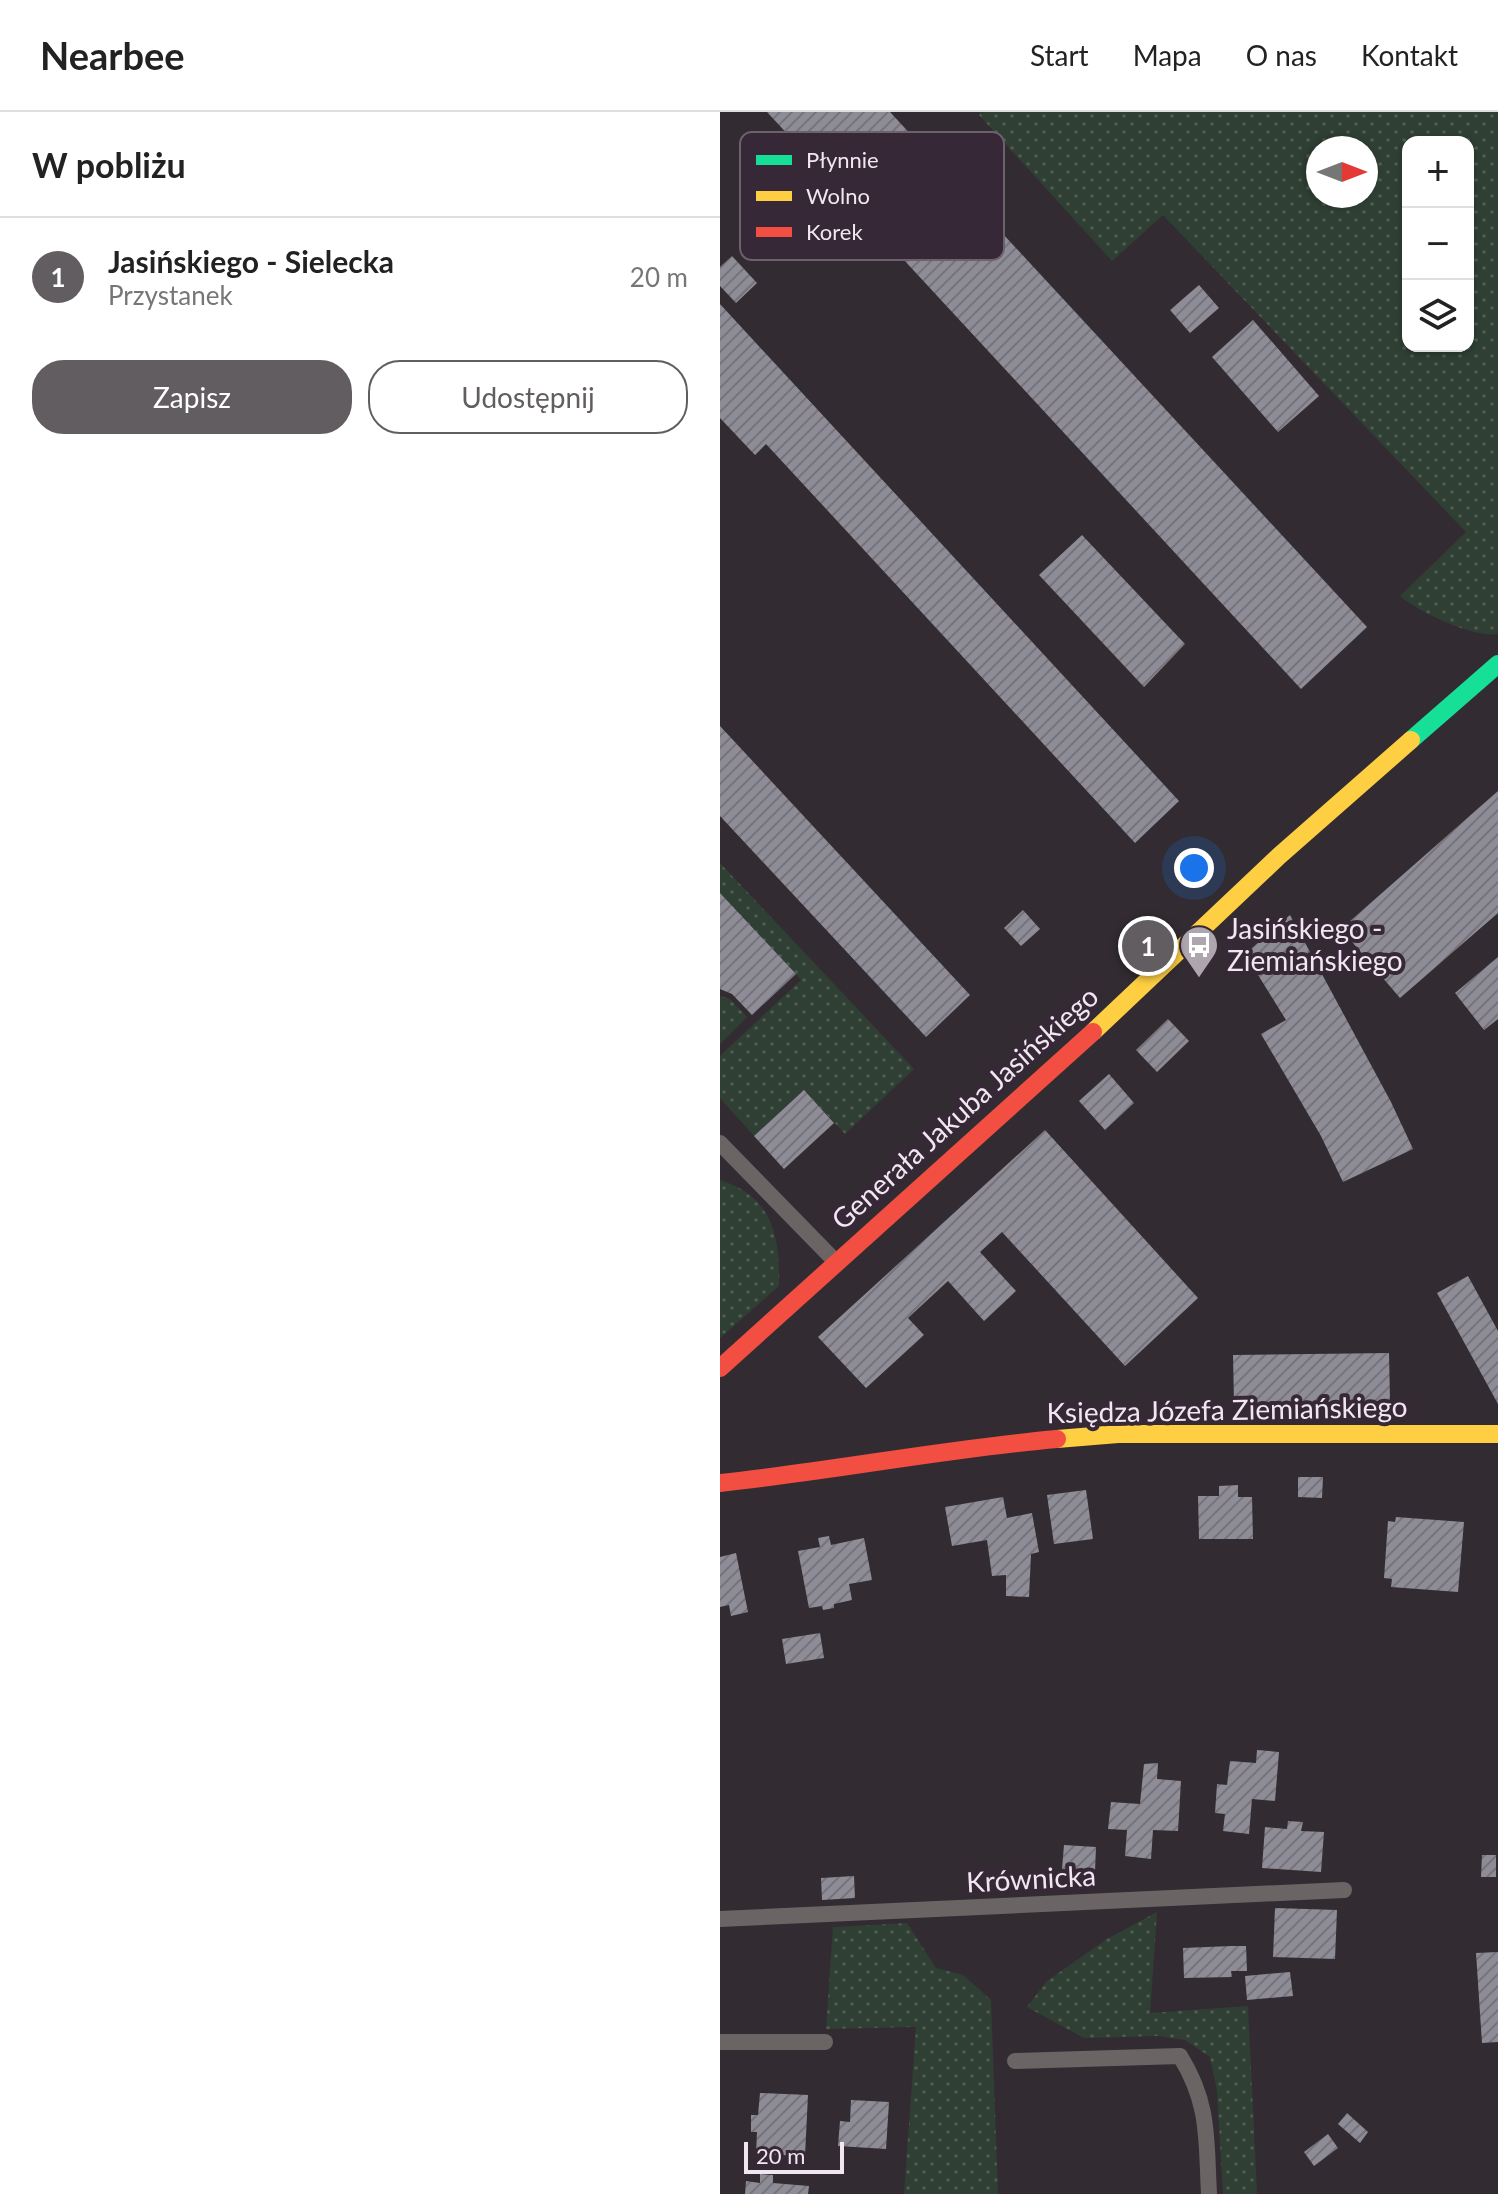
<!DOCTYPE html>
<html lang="pl">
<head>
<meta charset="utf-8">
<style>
  :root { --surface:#fff; --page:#f6f6f6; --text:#222; --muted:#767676; --line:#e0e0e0; --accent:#615d61 }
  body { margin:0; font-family:Lato,sans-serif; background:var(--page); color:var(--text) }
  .controls { position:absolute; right:24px; top:24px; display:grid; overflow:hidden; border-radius:16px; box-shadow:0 2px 6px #0004 }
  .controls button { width:72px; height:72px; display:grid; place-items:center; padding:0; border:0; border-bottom:2px solid var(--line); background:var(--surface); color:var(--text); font:40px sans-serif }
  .compass { position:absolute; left:586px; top:24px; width:72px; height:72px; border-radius:50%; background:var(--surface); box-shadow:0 2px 6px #0004; rotate:90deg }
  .scale { position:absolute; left:24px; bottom:20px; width:100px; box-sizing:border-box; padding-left:8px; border:4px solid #f0e7f0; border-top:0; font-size:22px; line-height:28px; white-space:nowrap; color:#f0e7f0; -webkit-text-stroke:6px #362836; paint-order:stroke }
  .you { position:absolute; left:474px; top:756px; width:28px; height:28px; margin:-20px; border:6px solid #fff; border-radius:50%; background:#1a73e8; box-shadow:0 0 0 12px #1a73e833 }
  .badge { display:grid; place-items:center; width:52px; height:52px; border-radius:50%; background:var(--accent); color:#fff; font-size:26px; font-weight:700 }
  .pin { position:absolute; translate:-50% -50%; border:4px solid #fff; box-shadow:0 2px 8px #0006 }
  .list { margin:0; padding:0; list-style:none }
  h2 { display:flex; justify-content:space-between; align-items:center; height:104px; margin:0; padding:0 32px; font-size:34px }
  h2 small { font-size:26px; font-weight:400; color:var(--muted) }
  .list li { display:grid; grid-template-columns:52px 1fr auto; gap:24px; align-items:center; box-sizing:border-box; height:120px; padding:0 32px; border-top:2px solid var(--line) }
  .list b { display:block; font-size:30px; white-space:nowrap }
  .list p { margin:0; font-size:26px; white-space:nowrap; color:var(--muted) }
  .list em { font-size:26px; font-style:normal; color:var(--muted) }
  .actions { display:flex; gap:16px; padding:24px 32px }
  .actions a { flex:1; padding:18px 0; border:2px solid var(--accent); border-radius:32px; text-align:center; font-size:28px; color:var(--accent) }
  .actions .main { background:var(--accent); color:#fff }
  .icon { flex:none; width:44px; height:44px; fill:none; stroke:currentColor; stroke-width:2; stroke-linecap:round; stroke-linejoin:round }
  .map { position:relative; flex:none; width:778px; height:2082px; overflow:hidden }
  header { display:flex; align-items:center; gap:48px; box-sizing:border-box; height:112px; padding:0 40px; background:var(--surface); border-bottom:2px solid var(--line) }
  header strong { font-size:38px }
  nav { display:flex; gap:44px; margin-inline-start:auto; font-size:28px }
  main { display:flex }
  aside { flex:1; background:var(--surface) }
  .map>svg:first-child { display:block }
</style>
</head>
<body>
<header>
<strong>Nearbee</strong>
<nav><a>Start</a><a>Mapa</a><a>O nas</a><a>Kontakt</a></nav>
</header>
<main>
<aside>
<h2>W pobliżu<small></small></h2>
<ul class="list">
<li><span class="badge">1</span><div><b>Jasińskiego - Sielecka</b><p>Przystanek</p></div><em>20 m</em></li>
</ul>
<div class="actions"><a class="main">Zapisz</a><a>Udostępnij</a></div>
</aside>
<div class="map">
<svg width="778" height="2082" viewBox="0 0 778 2082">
  <defs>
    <pattern id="grass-dots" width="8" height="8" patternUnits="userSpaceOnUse" patternTransform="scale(2)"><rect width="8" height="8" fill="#2f3f33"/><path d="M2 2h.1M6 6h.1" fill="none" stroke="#4d5b51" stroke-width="1.8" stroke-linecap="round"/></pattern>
    <pattern id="building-hatch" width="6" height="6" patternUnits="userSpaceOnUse" patternTransform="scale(2)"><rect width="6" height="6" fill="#8e8c96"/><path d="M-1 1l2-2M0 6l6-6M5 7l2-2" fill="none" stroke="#76737b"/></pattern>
  </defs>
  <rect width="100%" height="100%" fill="#322c32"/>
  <g fill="url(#grass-dots)" fill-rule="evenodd">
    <path d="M260,0h518v522c-25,4 -79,-22 -98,-38l66,-64 -303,-317 -51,46 -133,-146zM688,30h60v204h-60zM598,36h48v48h-48z"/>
    <path d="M0,751l194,206 -69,65 -41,-44 -50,46 -34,-38v-42l81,-76 -81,-87z"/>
    <path d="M0,884l10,3 17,18 -27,27z"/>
    <path d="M0,1068c53,17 60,56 59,106l-59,52z"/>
    <path d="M437,1800l-7,101 98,-7 9,188h-34l-6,-103 -7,-34 -25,-17 -27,-4 -74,2 -57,-31 20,-26 60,-42z"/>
    <path d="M187,1811l29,45 27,7 28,25 7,194h-94l12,-167 -90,2 7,-102z"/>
  </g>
  <g fill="url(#building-hatch)">
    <path d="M47,0h123l477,515 -66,62z"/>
    <path d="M12,144l25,27 -21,20 -16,-17v-19z"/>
    <path d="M479,173l20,23 -29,25 -20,-23z"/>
    <path d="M0,192l459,497 -44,42 -369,-399 -11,11 -35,-37z"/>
    <path d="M533,208l66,76 -41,36 -66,-75z"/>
    <path d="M362,423l103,109 -41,43 -105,-112z"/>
    <path d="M0,614l250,269 -44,42 -206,-221z"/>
    <path d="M778,679v122l-98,85 -59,-69z"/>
    <path d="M0,781l76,81 -44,41 -20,-21 -12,-5z"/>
    <path d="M303,798l17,19 -19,17 -17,-18z"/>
    <path d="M570,803l101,187 22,47 -70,33 -22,-46 -60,-102 25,-14 -41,-66z"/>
    <path d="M778,845v62l-14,11 -29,-37z"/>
    <path d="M448,907l21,22 -32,31 -21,-22z"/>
    <path d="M389,962l25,29 -29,27 -26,-29z"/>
    <path d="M84,978l30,33 -50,46 -30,-33z"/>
    <path d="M325,1018l153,168 -73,68 -123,-134 -22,20 36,39 -32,30 -36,-40 -40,37 16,17 -58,53 -48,-51z"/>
    <path d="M748,1164l30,55v73l-61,-111z"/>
    <path d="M669,1241l1,48 -156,2 -1,-48z"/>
    <path d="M578,1365h25l-1,21 -24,-1z"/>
    <path d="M518,1373v12h14l1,42h-54l-1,-43h21v-10z"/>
    <path d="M366,1378l7,49 -39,5 -7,-49z"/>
    <path d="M283,1385l4,21 25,-5 7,39 -8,2 -2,43 -23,-1v-21l-14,1 -5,-36 -35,6 -7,-39z"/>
    <path d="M676,1405l68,5 -6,70 -67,-5 1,-8 -8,-1 4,-57 7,1z"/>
    <path d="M109,1424l2,9 33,-7 8,42 -23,4 3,16 -18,4v4l-11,2 -1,-4 -13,2 -11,-57 22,-4 -2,-9z"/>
    <path d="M16,1441l12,59 -17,4 -2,-11 -9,2v-50z"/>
    <path d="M100,1521l4,25 -38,6 -4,-25z"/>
    <path d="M537,1638l22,2 -4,49 -23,-2 -3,35 -26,-3 2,-17 -10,-1 2,-29 10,1 3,-24 26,2z"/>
    <path d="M438,1651l-1,16 24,2 -3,50 -25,-1 -2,29 -26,-3 2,-26 -19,-1 3,-27 29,2 4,-40z"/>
    <path d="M568,1709l15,1 -2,9 23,1 -3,40 -59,-4 3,-41 22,2z"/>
    <path d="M344,1733l32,2 -1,24 -33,-2z"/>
    <path d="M762,1743h14v22h-15z"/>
    <path d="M134,1764l1,22 -33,2 -1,-22z"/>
    <path d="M555,1796l62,2 -2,49 -62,-2z"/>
    <path d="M511,1834h15l1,25h-16l1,6 -48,1 -1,-30z"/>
    <path d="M778,1840v90l-16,1 -6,-90z"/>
    <path d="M570,1860l3,24 -46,4 -2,-24z"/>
    <path d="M40,1981l48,2 -3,61 -49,-2 1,-22h-6v-17h7z"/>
    <path d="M131,1988l38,2 -3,47 -48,-3 2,-25 10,1z"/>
    <path d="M627,2001l21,19 -8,11 -22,-19z"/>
    <path d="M608,2022l10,14 -24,18 -10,-14z"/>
    <path d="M40,2062l13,1v8l36,3 -1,8h-63l1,-13 14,2z"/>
  </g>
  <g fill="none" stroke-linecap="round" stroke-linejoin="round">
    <g stroke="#6a6464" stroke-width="16">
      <path d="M0,1031l116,119"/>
      <path d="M0,1807l624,-29"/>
      <path d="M0,1930h105"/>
      <path d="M295,1949l165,-5c30,48 26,84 29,138"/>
    </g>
    <path stroke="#16e098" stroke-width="18" d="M691,628l87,-76"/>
    <g stroke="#ffcf43" stroke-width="18">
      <path d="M373,920l186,-176 132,-116"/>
      <path d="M337,1327l61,-5h380"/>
    </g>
    <g stroke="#f24e42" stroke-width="18">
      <path d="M0,1256l373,-336"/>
      <path d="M0,1371c113,-12 224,-34 337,-44"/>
    </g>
  </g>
  <defs>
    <g id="bus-pin" transform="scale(2)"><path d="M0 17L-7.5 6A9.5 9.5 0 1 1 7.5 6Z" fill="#aea6ae" stroke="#362836"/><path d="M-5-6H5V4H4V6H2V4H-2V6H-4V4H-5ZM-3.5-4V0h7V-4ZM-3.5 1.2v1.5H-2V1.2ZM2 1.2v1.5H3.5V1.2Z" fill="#fff"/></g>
  </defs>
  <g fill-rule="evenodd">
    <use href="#bus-pin" x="479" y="833"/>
  </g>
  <g text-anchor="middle" stroke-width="8" stroke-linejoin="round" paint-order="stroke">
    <g font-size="28" fill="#f0e7f0" stroke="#362836" text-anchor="start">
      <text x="507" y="827">Jasińskiego -<tspan x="507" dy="32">Ziemiańskiego</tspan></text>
    </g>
    <g font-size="28" fill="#f0e7f0" stroke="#362836">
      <text transform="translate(245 996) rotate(-42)" y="10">Generała Jakuba Jasińskiego</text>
      <text transform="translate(507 1298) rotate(-1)" y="10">Księdza Józefa Ziemiańskiego</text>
      <text transform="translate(311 1767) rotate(-3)" y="10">Krównicka</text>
    </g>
  </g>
  <rect x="20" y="20" width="264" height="128" rx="12" fill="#362836" stroke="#6e616e" stroke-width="2"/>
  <rect x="36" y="43" width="36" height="10" fill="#16e098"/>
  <rect x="36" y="79" width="36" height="10" fill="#ffcf43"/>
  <rect x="36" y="115" width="36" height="10" fill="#f24e42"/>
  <g font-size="22" fill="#f0e7f0">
    <text x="86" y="56">Płynnie</text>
    <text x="86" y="92">Wolno</text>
    <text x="86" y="128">Korek</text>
  </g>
</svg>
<div class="controls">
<button>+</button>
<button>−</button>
<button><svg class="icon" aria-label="layers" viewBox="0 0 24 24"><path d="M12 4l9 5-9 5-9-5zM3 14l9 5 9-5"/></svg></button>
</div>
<svg class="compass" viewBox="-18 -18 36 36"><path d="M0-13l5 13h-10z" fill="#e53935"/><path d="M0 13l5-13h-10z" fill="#767676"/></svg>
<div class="scale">20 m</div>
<div class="you"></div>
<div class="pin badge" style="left:428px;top:834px">1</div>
</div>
</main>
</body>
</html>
